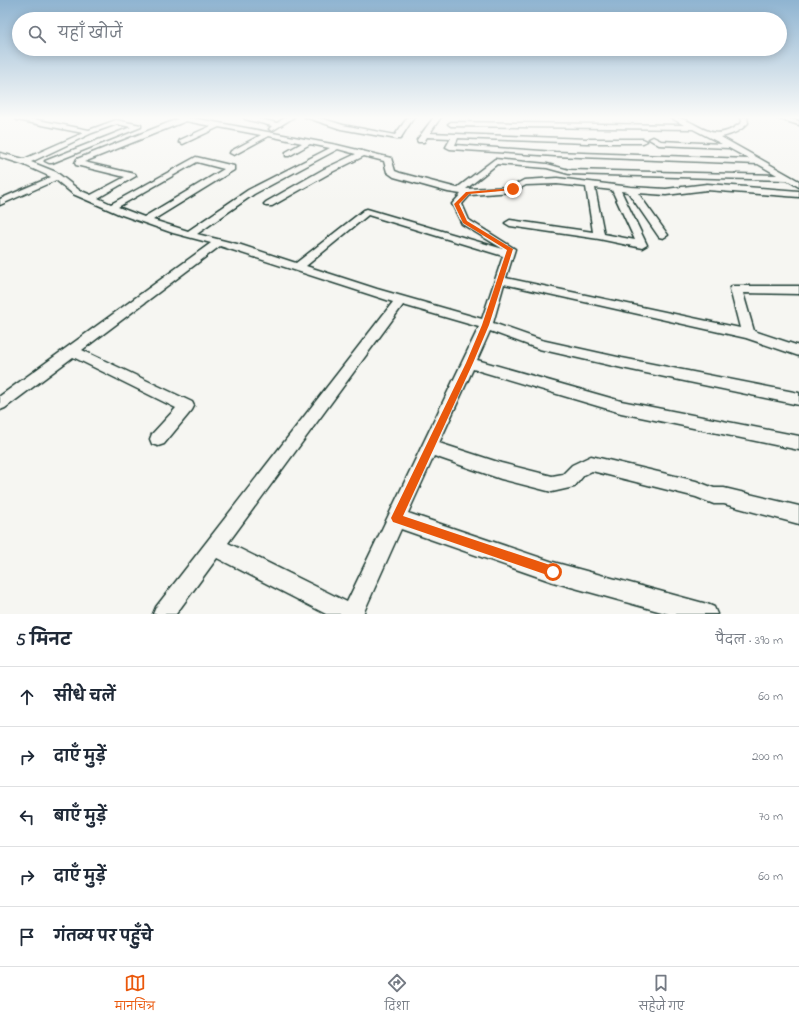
<!DOCTYPE html>
<html lang="hi">
<head>
<meta charset="utf-8">
<style>
  :root { --surface:#fff; --page:#f2f2f3; --text:#1f2937; --muted:#747a83; --line:#e0e1e3; --accent:#ea580c }
  body { margin:0; font-family:"Indie Flower","Playpen Sans Deva",sans-serif; background:var(--page); color:var(--text) }
  .stop { position:absolute; width:12px; height:12px; margin:-9px; border:3px solid #ea580c; border-radius:50%; background:#fff }
  .stop.end { background:#ea580c; border-color:#fff; box-shadow:0 1px 4px #0008 }
  .list { margin:0; padding:0; list-style:none }
  h2 { display:flex; justify-content:space-between; align-items:center; height:52px; margin:0; padding:0 16px; font-size:17px }
  h2 small { font-size:13px; font-weight:400; color:var(--muted) }
  .list li { display:grid; grid-template-columns:26px 1fr auto; gap:12px; align-items:center; box-sizing:border-box; height:60px; padding:0 16px; border-top:1px solid var(--line) }
  .list b { display:block; font-size:15px; white-space:nowrap }
  .list em { font-size:13px; font-style:normal; color:var(--muted) }
  .icon { flex:none; width:22px; height:22px; fill:none; stroke:currentColor; stroke-width:2; stroke-linecap:round; stroke-linejoin:round }
  .map { position:relative; flex:none; width:799px; height:614px; overflow:hidden }
  .search { position:absolute; background:var(--surface); box-shadow:0 2px 10px #0003; left:12px; right:12px; top:12px; height:44px; display:flex; align-items:center; gap:10px; box-sizing:border-box; padding:0 14px; border-radius:22px; color:var(--muted); font-size:15px }
  .sheet { height:352px; background:var(--surface) }
  nav { display:flex; justify-content:space-around; align-items:center; box-sizing:border-box; height:56px; border-top:1px solid var(--line); background:var(--surface); font-size:11px; color:var(--muted) }
  nav a { display:grid; justify-items:center; gap:2px }
  nav .on { color:var(--accent) }
  .map>svg:first-child { display:block }
</style>
</head>
<body>
<div class="map">
<svg width="799" height="614" viewBox="0 0 799 614">
  <rect width="100%" height="100%" fill="#f6f6f2"/>
  <filter id="ink" filterUnits="userSpaceOnUse"><feTurbulence type="fractalNoise" baseFrequency=".025" numOctaves="2"/><feDisplacementMap in="SourceGraphic" scale="8" xChannelSelector="R" yChannelSelector="G"/><feConvolveMatrix kernelMatrix="1 2 1 2 8 2 1 2 1" color-interpolation-filters="sRGB"/></filter>
  <g filter="url(#ink)">
    <g fill="none" stroke-linecap="round" stroke-linejoin="round">
      <g stroke="#1f3d34" stroke-width="3">
        <g id="minor">
          <path d="M14,117h9l66,13 27,-10 25,5v2l-89,36h-3l-4,-2 86,-34 -14,-3 -25,9 -61,29 25,10 23,18 12,5 34,-18 -49,-12 -1,-2 2,-4 101,-40 -6,-2h15l150,28 54,13 4,13 5,2 57,15 38,-29 52,5 22,6 208,5 -19,-11 -203,-8 -105,-7 -4,-2 5,-9 -24,-1 -3,5h-6l-1,-2 17,-23h7l-11,16 157,6h56l4,2 -4,2h-56l-129,-5 -3,7 100,7 194,7 -20,-11 -70,-3 -10,-6 4,-2 8,4 61,3 -29,-15 -242,-3 -3,-2 3,-2 233,3 -14,-8c30,0 39,32 72,5l-1,-5h6l1,6c-7,8 -17,12 -27,14l78,44v6l-12,-7 -218,-6 -22,-6 -50,-4 -31,25 45,-2 13,-7 33,-2 74,9 35,2 41,-5 92,7v6l-92,-7 -41,5 -28,-2 30,42 -5,3 -4,-1 -31,-45 -7,-1 26,54 -5,3 -43,-9 -89,-13 -5,-3 5,-3 83,12 -7,-45 -29,-3 -31,1 -13,7 -43,3 -8,9 7,16 46,29 -9,29 234,50 -10,-39 2,-3h67v8l-56,-1 11,38 45,15v10l-53,-18 -242,-54 -11,39 48,17 81,18 177,35v12l-177,-37 -83,-19 -49,-18 -13,29 144,41 178,35v14l-178,-37 -148,-44 -34,74 62,20 51,13 11,-2 9,-9 19,-9 105,25 18,7h10l75,18v18l-75,-20h-10l-18,-7 -104,-26 -8,4 -10,12 -22,5 -51,-13 -67,-23 -26,57 145,49 154,42 7,3 3,7h-48l-116,-32 -152,-53 -38,85h-37l-109,-56 -41,56h-23l3,-7 237,-305 -173,-56 -138,104 110,52 2,4 -2,4 -28,34 -6,2 -6,-2 -2,-5 2,-5 24,-26 -103,-51 -68,51 -5,2v-14l211,-153 -38,-10 -54,-19 -46,-20 -17,-14 -56,25v-6l51,-22 -29,-13 -22,-7v-4l24,6 59,-26 -66,-13zM186,121l25,5 -31,14 -1,2 4,2 36,-17 42,8 -30,16 -1,2 4,2 35,-19 33,7 -16,9v4h3l21,-12 20,4 -82,42 -60,41 -35,-11 81,-50v-4l-38,-9 -85,47 -13,-6 38,-22 -1,-2 -51,-12zM338,149l18,5 -32,15 -58,33 -2,2 2,2h6l58,-33 34,-17 20,5 3,11 7,5 54,15 13,2 -9,10 10,20 41,25 -136,-40 -3,1 -68,53 -55,-18 -44,-11 57,-40zM197,162l27,7 -80,48 -26,-10zM595,188l17,2 23,50 -31,-6zM368,215l135,41 -21,63 -105,-30 -71,-23zM403,305l76,22 -132,275 -119,-59z"/>
          <path d="M244,117h9l24,6 9,-6h8l-22,14 -3,-2 3,-3 -27,-7z"/>
          <path d="M305,117h12l26,8 52,10 13,-18h6l-14,22h-3l-56,-10z"/>
          <path d="M774,117h11l14,4v4z"/>
        </g>
      </g>
      <use href="#minor" fill="#f6f6f2" fill-rule="evenodd"/>
    </g>
  </g>
  <linearGradient id="sky" x2="0" y2="1"><stop stop-color="#8fb4d1"/><stop offset="0.58" stop-color="#fbfbf9"/><stop offset="1" stop-color="#fbfbf9" stop-opacity="0"/></linearGradient>
  <rect width="799" height="203" fill="url(#sky)"/>
  <path fill="#ea580c" d="M514,188l-1,2 -44,4 -10,10 8,17 46,28 -24,76 -16,38 -70,153 150,50 4,2 1,4 -1,4 -4,1 -157,-54 -3,-1 -2,-4 75,-155 16,-38 25,-75 -44,-27 -9,-19 12,-12z"/>
</svg>
<div class="stop" style="left:553px;top:572px"></div>
<div class="stop end" style="left:513px;top:189px"></div>
<div class="search"><svg class="icon" aria-label="search" viewBox="0 0 24 24"><circle cx="10" cy="10" r="6"/><path d="M15 15l6 6"/></svg>यहाँ खोजें</div>
</div>
<section class="sheet">
<h2>5 मिनट<small>पैदल · 390 m</small></h2>
<ul class="list">
<li><svg class="icon" aria-label="ahead" viewBox="0 0 24 24"><path d="M12 20V5M6 11l6-6 6 6"/></svg><div><b>सीधे चलें</b></div><em>60 m</em></li>
<li><svg class="icon" aria-label="right" viewBox="0 0 24 24"><path d="M7 20v-9h11M14 6l5 5-5 5"/></svg><div><b>दाएँ मुड़ें</b></div><em>200 m</em></li>
<li><svg class="icon" aria-label="left" viewBox="0 0 24 24"><path d="M17 20v-9H6M10 6l-5 5 5 5"/></svg><div><b>बाएँ मुड़ें</b></div><em>70 m</em></li>
<li><svg class="icon" aria-label="right" viewBox="0 0 24 24"><path d="M7 20v-9h11M14 6l5 5-5 5"/></svg><div><b>दाएँ मुड़ें</b></div><em>60 m</em></li>
<li><svg class="icon" aria-label="arrive" viewBox="0 0 24 24"><path d="M6 21V4h12l-3 4 3 4H6"/></svg><div><b>गंतव्य पर पहुँचे</b></div></li>
</ul>
</section>
<nav>
<a class="on"><svg class="icon" aria-label="map" viewBox="0 0 24 24"><path d="M3 6l6-2 6 2 6-2v14l-6 2-6-2-6 2zM9 4v14M15 6v14"/></svg>मानचित्र</a>
<a><svg class="icon" aria-label="directions" viewBox="0 0 24 24"><path d="M12 3l9 9-9 9-9-9zM9 14v-3h6M13 9l2 2-2 2"/></svg>दिशा</a>
<a><svg class="icon" aria-label="saved" viewBox="0 0 24 24"><path d="M7 4h10v16l-5-4-5 4z"/></svg>सहेजे गए</a>
</nav>
</body>
</html>
